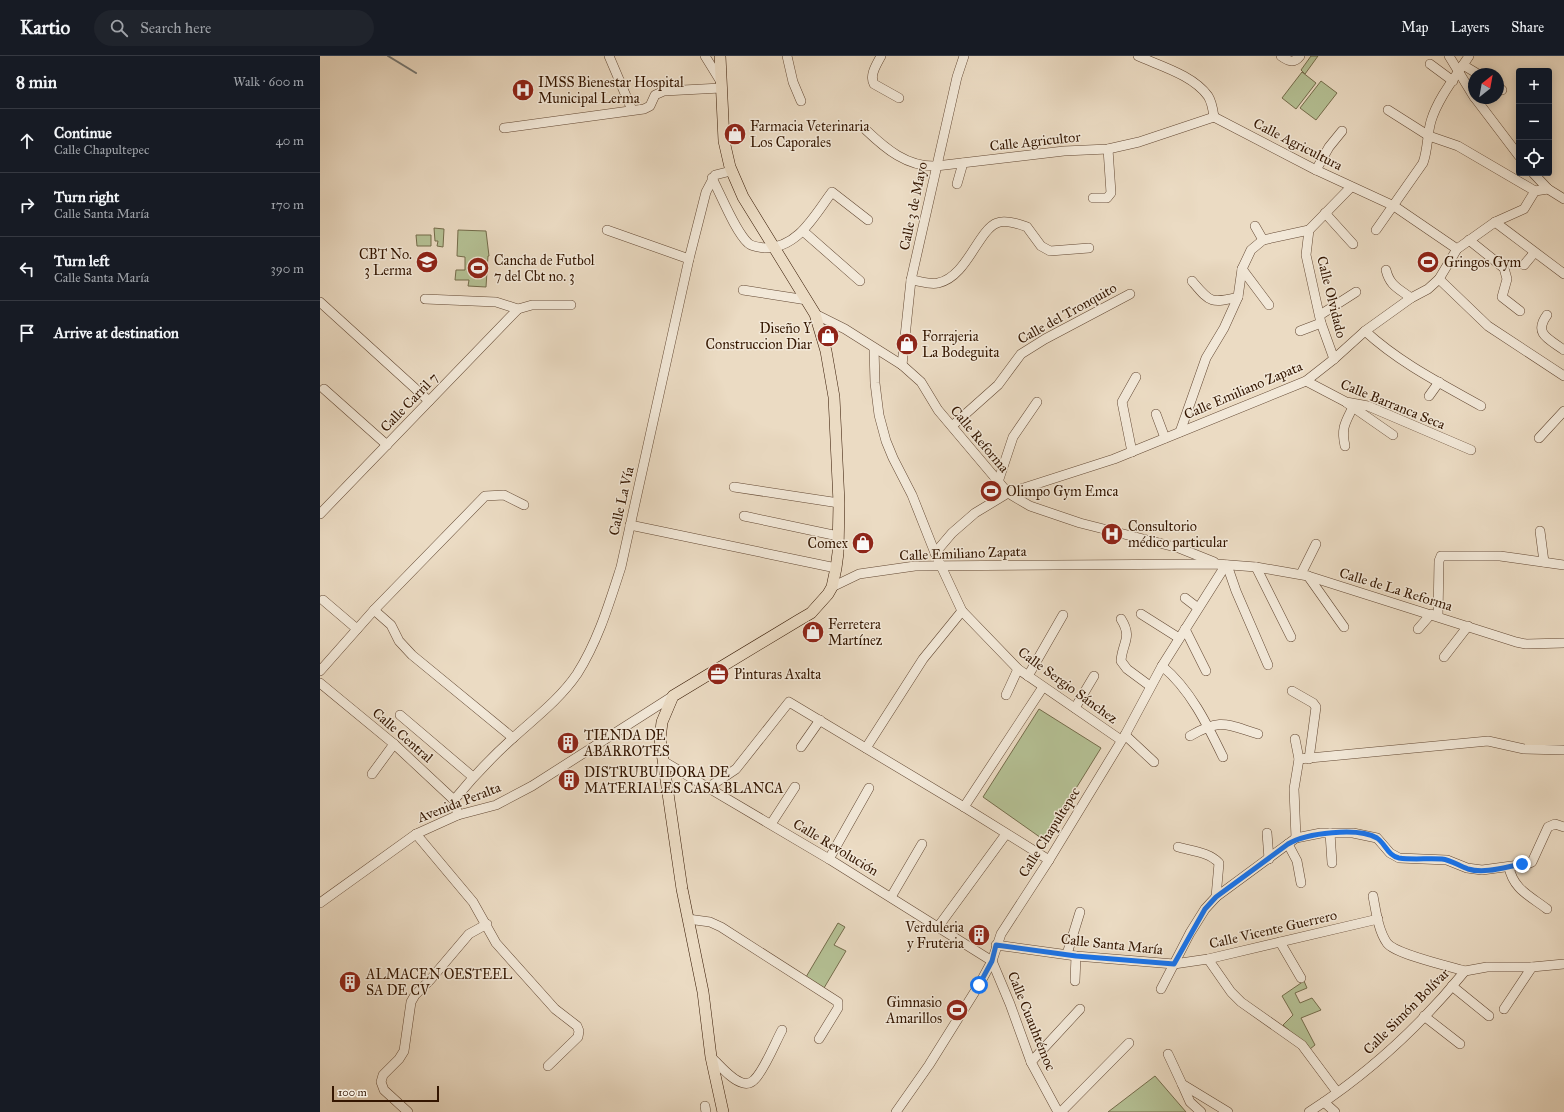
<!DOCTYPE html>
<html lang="en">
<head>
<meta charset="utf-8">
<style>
  :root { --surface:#171b24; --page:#20242c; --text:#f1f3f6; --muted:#9ea1a6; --line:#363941 }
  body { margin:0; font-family:"IM FELL Great Primer",serif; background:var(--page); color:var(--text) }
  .controls { position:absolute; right:12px; top:12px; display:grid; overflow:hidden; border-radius:4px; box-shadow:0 2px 10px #0003 }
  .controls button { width:36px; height:36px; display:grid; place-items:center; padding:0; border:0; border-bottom:1px solid var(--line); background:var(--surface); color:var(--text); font:20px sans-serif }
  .compass { position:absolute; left:1148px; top:12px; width:36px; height:36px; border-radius:50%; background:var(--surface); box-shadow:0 2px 10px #0003; rotate:31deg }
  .scale { position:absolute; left:12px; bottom:10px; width:107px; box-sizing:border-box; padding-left:4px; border:2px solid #341601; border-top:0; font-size:11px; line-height:14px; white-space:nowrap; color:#341601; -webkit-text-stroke:3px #f2e8d8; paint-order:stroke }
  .stop { position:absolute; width:12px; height:12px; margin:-9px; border:3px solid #1a73e8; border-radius:50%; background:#fff }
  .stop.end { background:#1a73e8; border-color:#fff; box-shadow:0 1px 4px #0008 }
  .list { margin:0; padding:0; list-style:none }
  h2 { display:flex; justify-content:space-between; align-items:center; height:52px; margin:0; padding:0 16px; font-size:17px }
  h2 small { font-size:13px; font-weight:400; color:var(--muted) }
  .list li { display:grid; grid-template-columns:26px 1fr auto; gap:12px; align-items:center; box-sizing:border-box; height:64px; padding:0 16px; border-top:1px solid var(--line) }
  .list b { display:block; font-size:15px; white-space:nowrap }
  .list p { margin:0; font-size:13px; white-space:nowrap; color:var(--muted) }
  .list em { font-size:13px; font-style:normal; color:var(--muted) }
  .icon { flex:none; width:22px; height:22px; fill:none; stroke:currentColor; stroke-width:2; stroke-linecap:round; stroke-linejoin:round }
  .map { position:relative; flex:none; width:1244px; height:1056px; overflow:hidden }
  header { display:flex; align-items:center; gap:24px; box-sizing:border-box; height:56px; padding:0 20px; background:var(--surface); border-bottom:1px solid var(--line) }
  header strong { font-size:19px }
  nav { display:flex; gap:22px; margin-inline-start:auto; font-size:14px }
  .search { width:280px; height:36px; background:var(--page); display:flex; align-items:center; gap:10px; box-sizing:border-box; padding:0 14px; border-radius:22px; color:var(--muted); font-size:15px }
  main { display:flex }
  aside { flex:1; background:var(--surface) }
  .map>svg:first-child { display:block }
</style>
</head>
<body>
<header>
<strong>Kartio</strong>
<div class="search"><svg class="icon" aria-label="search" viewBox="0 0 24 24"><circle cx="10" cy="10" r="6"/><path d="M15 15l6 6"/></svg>Search here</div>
<nav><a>Map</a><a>Layers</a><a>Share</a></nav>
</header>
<main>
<aside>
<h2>8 min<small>Walk · 600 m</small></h2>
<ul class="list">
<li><svg class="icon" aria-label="ahead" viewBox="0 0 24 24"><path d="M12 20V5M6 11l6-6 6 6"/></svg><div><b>Continue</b><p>Calle Chapultepec</p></div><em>40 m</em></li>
<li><svg class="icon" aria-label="right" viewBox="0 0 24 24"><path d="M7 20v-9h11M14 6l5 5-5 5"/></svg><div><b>Turn right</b><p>Calle Santa María</p></div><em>170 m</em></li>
<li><svg class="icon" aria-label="left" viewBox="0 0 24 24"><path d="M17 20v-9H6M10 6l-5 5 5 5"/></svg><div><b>Turn left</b><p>Calle Santa María</p></div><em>390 m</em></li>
<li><svg class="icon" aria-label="arrive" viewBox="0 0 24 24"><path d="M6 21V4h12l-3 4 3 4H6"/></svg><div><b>Arrive at destination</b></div></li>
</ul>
</aside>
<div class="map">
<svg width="1244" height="1056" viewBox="0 0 1244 1056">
  <rect width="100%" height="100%" fill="#ebdbc3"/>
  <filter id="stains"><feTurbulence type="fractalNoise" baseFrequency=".005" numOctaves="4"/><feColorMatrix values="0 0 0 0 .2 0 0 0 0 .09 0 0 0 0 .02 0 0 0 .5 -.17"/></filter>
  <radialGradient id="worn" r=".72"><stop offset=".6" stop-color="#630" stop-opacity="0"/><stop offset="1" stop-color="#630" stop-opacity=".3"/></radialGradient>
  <g fill="#b5c195" stroke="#746c4b">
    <path d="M991,0h7l-13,18 -4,-4z"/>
    <path d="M982,16l14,11 -20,26 -14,-11z"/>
    <path d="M1001,25l16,12 -21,27 -16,-12z"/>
    <path d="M114,172l10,1 -1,18 -6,-1 1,-5h-3z"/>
    <path d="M138,174l28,1 3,25h-1l-2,31 -18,-1 1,-6h-14l1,-10h9v-13l-8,-1z"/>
    <path d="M96,179h15v11h-14z"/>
    <path d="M719,653l62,39 -57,92 -61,-43z"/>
    <path d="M518,867l7,4 -11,18 12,6 -22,37 -18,-11z"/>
    <path d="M984,925l3,7 -12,5 5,10 12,-5 9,12 -20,8 14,27 -5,4 -27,-24 10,-10 -11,-19z"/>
    <path d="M835,1020l31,36h-78z"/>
  </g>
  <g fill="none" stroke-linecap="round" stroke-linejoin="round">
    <path stroke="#747773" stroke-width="2" d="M68,0l28,17"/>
    <g stroke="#624732" stroke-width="10">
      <g id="minor">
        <path d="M289,0l23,54"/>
        <path d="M385,0l16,26"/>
        <path d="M467,0l6,26 8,19"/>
        <path d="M561,0c-4,8 -12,19 -7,28l25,14"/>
        <path d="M818,0c22,10 55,19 70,40 4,6 5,14 6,21"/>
        <path d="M961,0c7,5 13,8 19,0"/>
        <path d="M1129,0l25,41"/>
        <path d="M1110,8l23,17"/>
        <path d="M1143,9l15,9"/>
        <path d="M1178,31l4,3"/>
        <path d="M1155,42l44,58"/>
        <path d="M1068,54l41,26 29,10 77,45"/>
        <path d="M894,61l102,53 78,36 63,43"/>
        <path d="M184,72l140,-19 6,-3 5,-11 9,-4 57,-3"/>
        <path d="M546,74c20,19 41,37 70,36l128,-15 44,-2 31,-7 75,-25"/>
        <path d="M996,114l13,-23 13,-16"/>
        <path d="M1213,117l15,16 16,10"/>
        <path d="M392,122c9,17 23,53 36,65 4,4 11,4 17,5 33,0 49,-32 67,-56l36,28"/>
        <path d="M637,128l6,-21"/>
        <path d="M773,142h14l4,-5 -3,-44"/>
        <path d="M1005,157l28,31"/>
        <path d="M1175,166l69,52"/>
        <path d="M935,170l8,14"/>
        <path d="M287,174l82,29"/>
        <path d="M1056,174l47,-67c5,-14 4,-28 8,-42 7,-23 25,-45 38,-65"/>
        <path d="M483,175l57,50"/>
        <path d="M1149,184l35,28 3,11 -5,18 18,14"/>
        <path d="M1204,209l10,-12"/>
        <path d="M922,213l27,36"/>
        <path d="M1066,214c4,16 12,18 25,28"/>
        <path d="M1119,223l49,47 76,50"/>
        <path d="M591,224c9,1 19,5 27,3 29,-6 40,-53 59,-60 8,-4 22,1 30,4l14,19 9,5 39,-3"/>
        <path d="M872,225c18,21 18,23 46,16"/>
        <path d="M423,234l64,10"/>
        <path d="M105,243l71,3 22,7 14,-4h39"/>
        <path d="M0,246l109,99"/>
        <path d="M495,258l30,15 57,36 19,17 17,28 70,83 22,13 50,17 99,25 35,14"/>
        <path d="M1000,259l36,-23"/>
        <path d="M1227,259c-14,19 2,24 17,35"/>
        <path d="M980,275l21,-8"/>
        <path d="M1045,275c35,32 75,52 116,75"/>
        <path d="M554,292l1,35 4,32 7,26 7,17 19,37 23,58 27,58 56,58 103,71"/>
        <path d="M1014,303l-13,-36 -15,-68 3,-25 42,-43"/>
        <path d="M582,309l9,-85 46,-203 7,-21"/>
        <path d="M986,325l40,21 22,4 103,44"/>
        <path d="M4,333l63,56"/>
        <path d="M1109,340l10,-14"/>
        <path d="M1027,347l46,32"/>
        <path d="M836,358l9,24"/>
        <path d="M632,370l46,-41 23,-31 24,-15 85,-45"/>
        <path d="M860,376l26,-74 18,-30 14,-31 4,-28 9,-19 12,-10 46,-10"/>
        <path d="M1219,382l25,-27"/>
        <path d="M1025,390c-4,-18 0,-23 8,-39"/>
        <path d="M812,396l-10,-50 14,-25"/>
        <path d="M678,426l15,-45 24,-35"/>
        <path d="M414,431l105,16"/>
        <path d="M0,458l198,-205"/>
        <path d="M424,460l94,20"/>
        <path d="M310,469l206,43"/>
        <path d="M1220,475l4,31"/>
        <path d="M615,497l17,-20 23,-20 33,-20 106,-34 192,-78 28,-22 31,-28 46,-33 17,-9 11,-10 18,-30 38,-27 29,-13 11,-18 13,-2"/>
        <path d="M907,509l9,26 32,74"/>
        <path d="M936,511l35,70"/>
        <path d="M981,518l15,-30"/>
        <path d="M988,520l36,51"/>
        <path d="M512,531l27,-13 56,-8 302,-2 39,3 52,9 208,66 10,2 38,-1"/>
        <path d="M865,542l13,10"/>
        <path d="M3,544l34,29"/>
        <path d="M54,554l17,15 8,16 13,14 101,83"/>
        <path d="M821,558l38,24"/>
        <path d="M1118,560l1,-55 2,-5h59l64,9"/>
        <path d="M801,563c12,19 1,24 0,42l6,8 23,17"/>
        <path d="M865,573l21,42"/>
        <path d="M1098,573l13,-15"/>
        <path d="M1124,601l24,-31"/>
        <path d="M842,610c28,23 45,58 61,91"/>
        <path d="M0,615l54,-61 111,-114 19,-1 20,10"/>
        <path d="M708,620l35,-61"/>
        <path d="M0,627l74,61 60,56 4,15"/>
        <path d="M972,635l21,12 3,4 -7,52"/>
        <path d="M686,639l12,-26"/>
        <path d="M755,652l19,-32"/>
        <path d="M80,659l73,62"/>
        <path d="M805,679l29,27"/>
        <path d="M870,680c31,-18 35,-12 68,-2"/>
        <path d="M975,683l4,20 -5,30 2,49"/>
        <path d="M481,691l19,-27"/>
        <path d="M546,692l57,-89 39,-48"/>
        <path d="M979,703l189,-18 36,8 40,1"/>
        <path d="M343,705l166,98 163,102 18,43 21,58 27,50"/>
        <path d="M52,718l22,-30"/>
        <path d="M389,731l27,-18 53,-67 175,105 85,53"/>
        <path d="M134,744c18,-22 38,-43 59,-62 22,-20 47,-39 64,-64 21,-33 32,-70 44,-107l68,-308 17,-67 9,-17 16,-4"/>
        <path d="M644,751l79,-120"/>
        <path d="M451,768l24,-37"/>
        <path d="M947,777l2,26"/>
        <path d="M1010,777l2,30"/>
        <path d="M96,778l57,68 23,41 59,66 22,17 2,5 -1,6 -30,29"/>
        <path d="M968,788l9,17 4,22"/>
        <path d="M858,791c14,4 31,5 41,16l-3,34"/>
        <path d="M509,803l40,-71"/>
        <path d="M1189,811c4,22 21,29 38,42"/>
        <path d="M1053,840c3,15 5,34 14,47 8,11 64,24 78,28"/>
        <path d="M571,841l31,-53"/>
        <path d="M0,847l96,-69 42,-19 38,-10 36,-19 141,-90"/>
        <path d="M368,863l22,3 11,5 117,75v6l-19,31"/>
        <path d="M618,871l68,-93"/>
        <path d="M960,886l21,36"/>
        <path d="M676,889l80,11 98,8 34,-5 170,-40"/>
        <path d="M747,898l13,-42"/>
        <path d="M888,903l23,33 10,10 61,43 35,47"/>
        <path d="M755,925l1,-25"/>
        <path d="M1132,930l37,30"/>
        <path d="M841,933l29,-56 15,-24 11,-12 80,-59 25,-5h32l24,5 13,15 9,5 48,2 20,8 15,2 45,-6 5,-2 16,-35 7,-3 9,3"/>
        <path d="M1184,953l28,-42"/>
        <path d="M1104,960l36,28"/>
        <path d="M848,998l14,30 46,28"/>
        <path d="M391,1001c9,8 20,23 32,26 4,1 8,0 11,-3 10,-9 21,-37 28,-50"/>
        <path d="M711,1006l49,-53"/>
        <path d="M862,1028l8,18 11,10"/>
        <path d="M1004,1046l11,10"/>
        <path d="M385,1050l1,6"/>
        <path d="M88,1056l-24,-22 -3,-8 2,-7 16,-16 5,-8 7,-49 4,-7 15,-15 39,-46 18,-10"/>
        <path d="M576,1056l33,-47 50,-80 13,-24 9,-27 48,-74 76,-125 37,-69 60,-95 1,-6"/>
        <path d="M741,1056l68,-69"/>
        <path d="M989,1056c59,-38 112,-87 156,-141l22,-4h45l32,-3"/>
      </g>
    </g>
    <g stroke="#341601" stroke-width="12">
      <path id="major" d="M400,0l4,85 6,26 13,30 72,117 11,37 8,46 5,106 -1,50 -2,15 -4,19 -4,7 -17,19 -12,7 -126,76 -11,26 -2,17 22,150 21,103 8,65 12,55"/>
    </g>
    <use href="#minor" stroke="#f2e8d8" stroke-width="9"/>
    <use href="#major" stroke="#ebdbc3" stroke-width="11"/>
  </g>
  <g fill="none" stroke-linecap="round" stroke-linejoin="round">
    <path stroke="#1a73e8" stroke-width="5" d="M659,929l13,-24 4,-16 80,11 98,8 31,-55 11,-12 72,-53c18,-11 70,-17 89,-6 8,5 11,18 22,20 14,2 29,0 43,1 9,1 17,7 26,10 17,5 37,-2 54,-5"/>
  </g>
  <defs>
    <g id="hospital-disc" transform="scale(1.15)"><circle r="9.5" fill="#8f2418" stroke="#f2e8d8"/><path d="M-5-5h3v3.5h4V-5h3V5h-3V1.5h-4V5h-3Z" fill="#fff"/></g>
    <g id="shop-disc" transform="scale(1.15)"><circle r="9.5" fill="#8f2418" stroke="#f2e8d8"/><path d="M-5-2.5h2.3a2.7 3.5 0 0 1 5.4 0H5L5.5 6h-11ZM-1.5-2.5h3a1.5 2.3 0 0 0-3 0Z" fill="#fff"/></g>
    <g id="school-disc" transform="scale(1.15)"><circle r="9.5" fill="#8f2418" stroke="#f2e8d8"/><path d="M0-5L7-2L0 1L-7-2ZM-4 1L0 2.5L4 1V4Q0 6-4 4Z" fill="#fff"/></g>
    <g id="stadium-disc" transform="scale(1.15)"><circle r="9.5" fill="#8f2418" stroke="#f2e8d8"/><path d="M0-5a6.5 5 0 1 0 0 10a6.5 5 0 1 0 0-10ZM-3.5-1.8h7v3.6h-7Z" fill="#fff"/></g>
    <g id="office-disc" transform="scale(1.15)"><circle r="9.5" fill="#8f2418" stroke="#f2e8d8"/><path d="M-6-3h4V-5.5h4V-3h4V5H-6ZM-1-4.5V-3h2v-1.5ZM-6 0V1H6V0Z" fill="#fff"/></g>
    <g id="building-disc" transform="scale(1.15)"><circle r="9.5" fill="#8f2418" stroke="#f2e8d8"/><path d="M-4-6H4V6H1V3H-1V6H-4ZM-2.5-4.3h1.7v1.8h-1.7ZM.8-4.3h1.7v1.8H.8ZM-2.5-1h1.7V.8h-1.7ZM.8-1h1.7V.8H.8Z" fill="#fff"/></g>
  </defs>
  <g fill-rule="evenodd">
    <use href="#hospital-disc" x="203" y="34"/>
    <use href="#shop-disc" x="415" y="78"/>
    <use href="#school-disc" x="107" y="206"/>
    <use href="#stadium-disc" x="1108" y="206"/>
    <use href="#stadium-disc" x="158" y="212"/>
    <use href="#shop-disc" x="508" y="280"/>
    <use href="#shop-disc" x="587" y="288"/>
    <use href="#stadium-disc" x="671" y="435"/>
    <use href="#hospital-disc" x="792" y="478"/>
    <use href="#shop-disc" x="543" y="487"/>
    <use href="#shop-disc" x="493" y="576"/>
    <use href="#office-disc" x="398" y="618"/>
    <use href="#building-disc" x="248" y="687"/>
    <use href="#building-disc" x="249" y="724"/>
    <use href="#building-disc" x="659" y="879"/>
    <use href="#building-disc" x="30" y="926"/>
    <use href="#stadium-disc" x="637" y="954"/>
  </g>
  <g text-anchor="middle" stroke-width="3" stroke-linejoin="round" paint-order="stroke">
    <g font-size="14" fill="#341601" stroke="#f2e8d8" text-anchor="start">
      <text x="218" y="31">IMSS Bienestar Hospital<tspan x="218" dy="16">Municipal Lerma</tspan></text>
      <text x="430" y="75">Farmacia Veterinaria<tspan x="430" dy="16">Los Caporales</tspan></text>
      <text x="92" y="203" text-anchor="end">CBT No.<tspan x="92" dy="16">3 Lerma</tspan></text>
      <text x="174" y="209">Cancha de Futbol<tspan x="174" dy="16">7 del Cbt no. 3</tspan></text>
      <text x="1124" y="211">Gringos Gym</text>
      <text x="492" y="277" text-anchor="end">Diseño Y<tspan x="492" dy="16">Construccion Diar</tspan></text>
      <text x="602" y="285">Forrajeria<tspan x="602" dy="16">La Bodeguita</tspan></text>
      <text x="686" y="440">Olimpo Gym Emca</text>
      <text x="808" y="475">Consultorio<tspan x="808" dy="16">médico particular</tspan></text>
      <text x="528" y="492" text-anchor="end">Comex</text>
      <text x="508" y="573">Ferretera<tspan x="508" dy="16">Martínez</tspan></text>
      <text x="414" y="623">Pinturas Axalta</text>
      <text x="264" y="684">TIENDA DE<tspan x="264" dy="16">ABARROTES</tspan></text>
      <text x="264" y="721">DISTRUBUIDORA DE<tspan x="264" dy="16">MATERIALES CASA BLANCA</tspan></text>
      <text x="644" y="876" text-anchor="end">Verduleria<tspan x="644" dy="16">y Fruteria</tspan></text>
      <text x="46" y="923">ALMACEN OESTEEL<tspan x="46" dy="16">SA DE CV</tspan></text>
      <text x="622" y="951" text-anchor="end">Gimnasio<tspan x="622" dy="16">Amarillos</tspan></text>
    </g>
    <g font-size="14" fill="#341601" stroke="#f2e8d8">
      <text transform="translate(715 85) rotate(-6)" y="5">Calle Agricultor</text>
      <text transform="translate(978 88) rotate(27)" y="5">Calle Agricultura</text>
      <text transform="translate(593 150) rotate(-78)" y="5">Calle 3 de Mayo</text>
      <text transform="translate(1012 241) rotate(76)" y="5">Calle Olvidado</text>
      <text transform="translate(747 257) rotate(-29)" y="5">Calle del Tronquito</text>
      <text transform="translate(923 334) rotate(-23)" y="5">Calle Emiliano Zapata</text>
      <text transform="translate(89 346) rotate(-46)" y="5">Calle Carril 7</text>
      <text transform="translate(1073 348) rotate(22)" y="5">Calle Barranca Seca</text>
      <text transform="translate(660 383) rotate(50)" y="5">Calle Reforma</text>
      <text transform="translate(301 445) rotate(-77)" y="5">Calle La Vía</text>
      <text transform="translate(643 497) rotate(-2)" y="5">Calle Emiliano Zapata</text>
      <text transform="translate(1076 533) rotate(17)" y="5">Calle de La Reforma</text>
      <text transform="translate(748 629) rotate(36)" y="5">Calle Sergio Sánchez</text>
      <text transform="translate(83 679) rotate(41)" y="5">Calle Central</text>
      <text transform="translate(139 746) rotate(-21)" y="5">Avenida Peralta</text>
      <text transform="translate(729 776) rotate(-58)" y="5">Calle Chapultepec</text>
      <text transform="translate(516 791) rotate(31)" y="5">Calle Revolución</text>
      <text transform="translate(953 873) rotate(-13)" y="5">Calle Vicente Guerrero</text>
      <text transform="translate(792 888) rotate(6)" y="5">Calle Santa María</text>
      <text transform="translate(1086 955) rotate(-45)" y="5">Calle Simón Bolívar</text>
      <text transform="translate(712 965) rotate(68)" y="5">Calle Cuauhtémoc</text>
    </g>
  </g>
  <rect width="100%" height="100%" filter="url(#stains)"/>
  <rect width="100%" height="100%" fill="url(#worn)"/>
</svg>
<div class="controls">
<button>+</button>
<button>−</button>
<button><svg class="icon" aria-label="locate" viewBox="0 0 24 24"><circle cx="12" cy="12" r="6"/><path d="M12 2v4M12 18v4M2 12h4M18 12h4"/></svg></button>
</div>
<svg class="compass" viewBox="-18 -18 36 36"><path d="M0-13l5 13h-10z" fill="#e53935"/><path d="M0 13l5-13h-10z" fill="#9ea1a6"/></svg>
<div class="scale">100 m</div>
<div class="stop" style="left:659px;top:929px"></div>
<div class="stop end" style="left:1202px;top:808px"></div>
</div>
</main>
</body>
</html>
